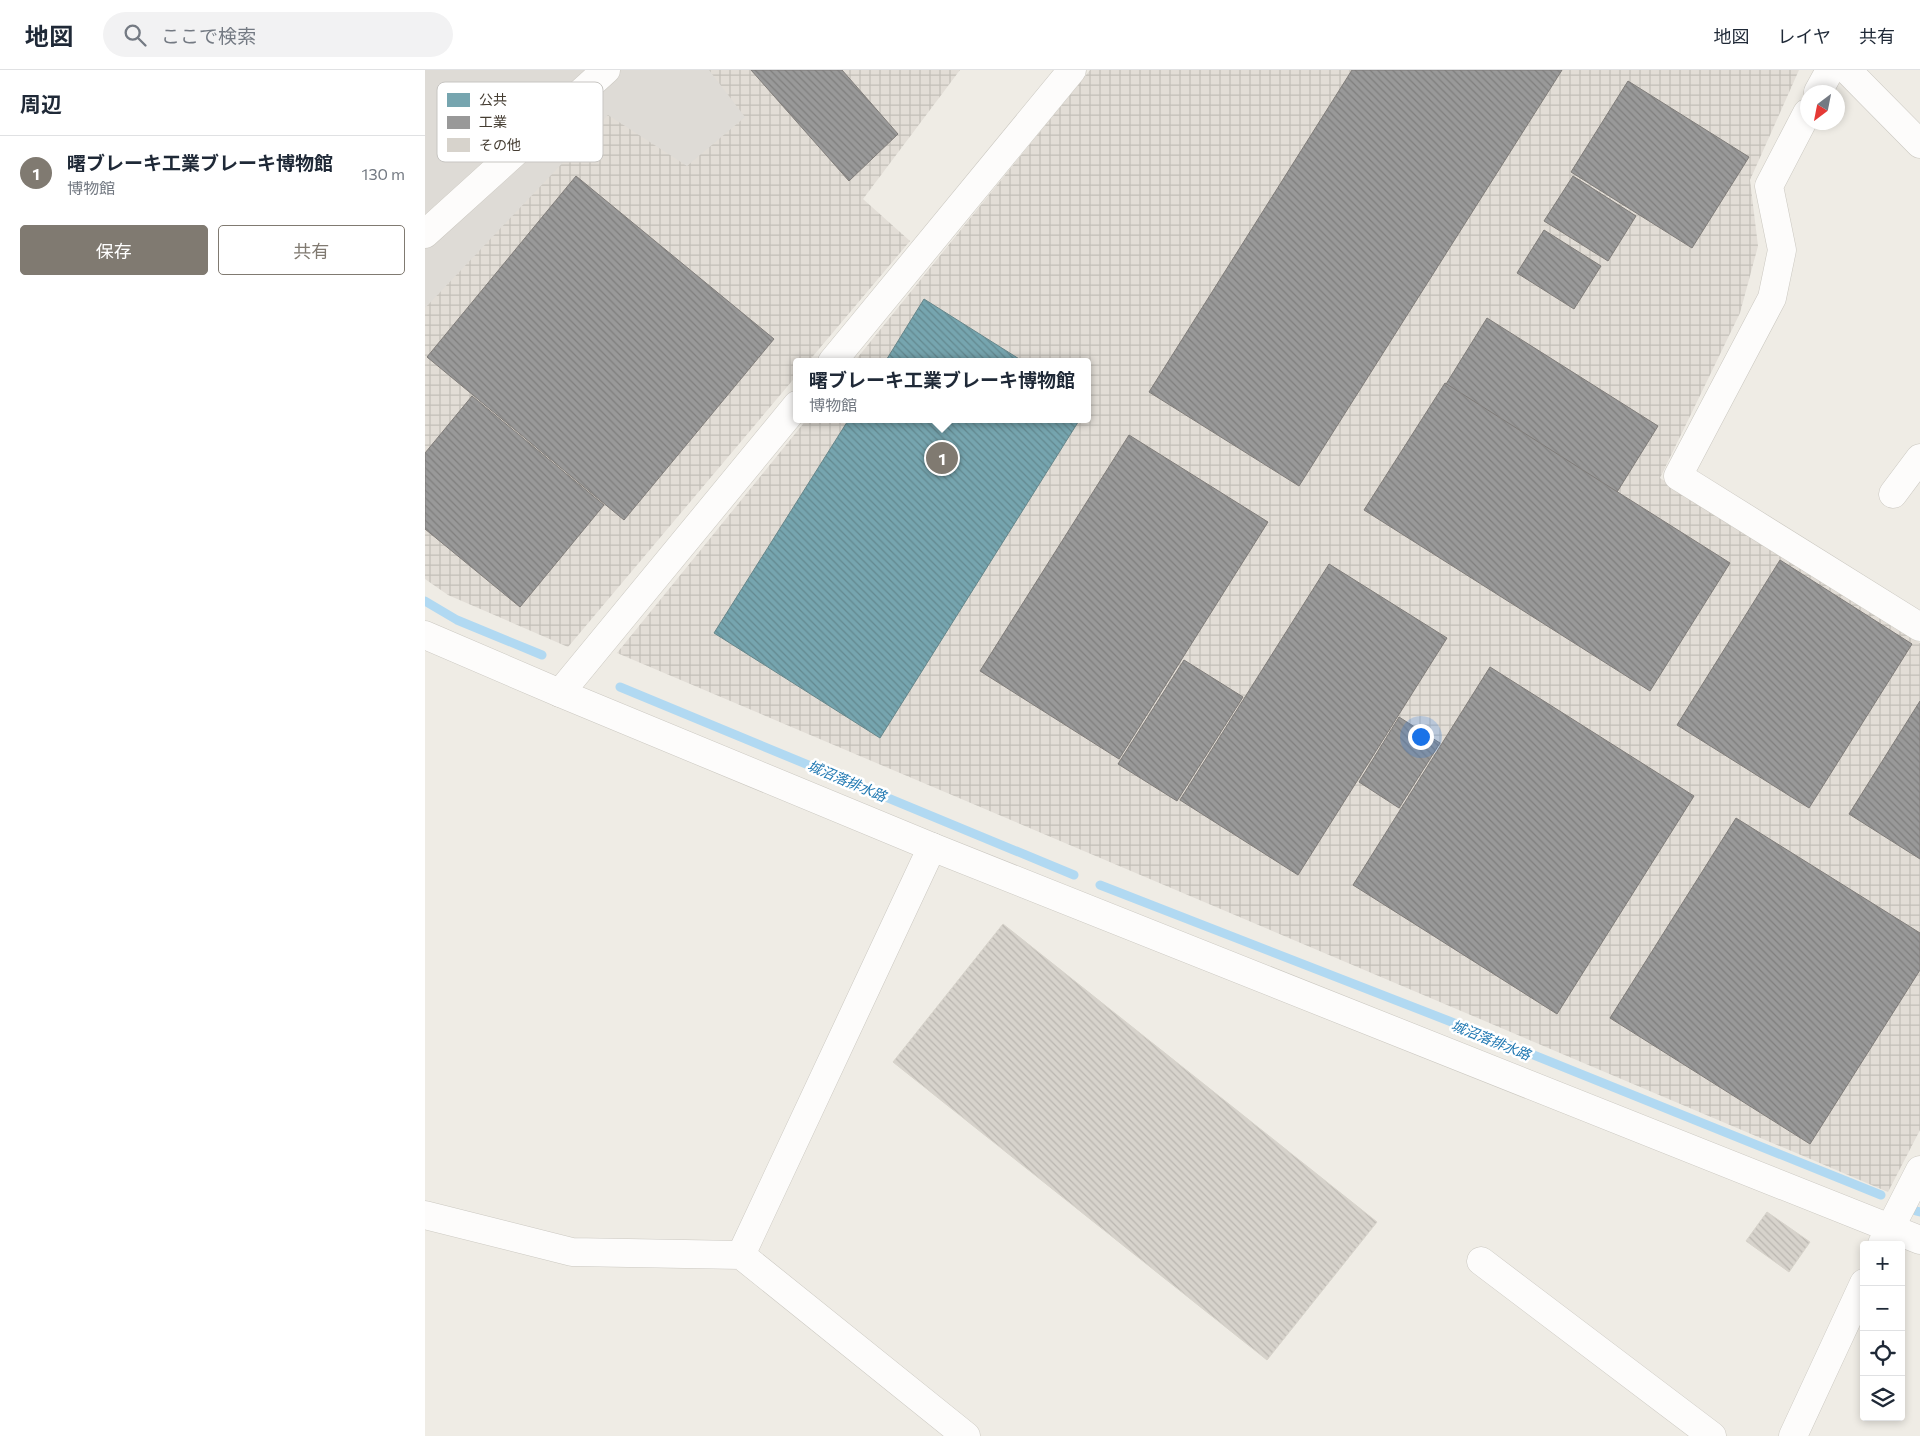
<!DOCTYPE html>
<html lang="ja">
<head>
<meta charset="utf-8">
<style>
  :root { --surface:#fff; --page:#f2f2f3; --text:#1f2937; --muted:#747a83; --line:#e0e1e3; --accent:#807a71 }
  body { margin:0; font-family:Commissioner,"Noto Sans JP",sans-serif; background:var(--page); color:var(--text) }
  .controls { position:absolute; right:15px; bottom:15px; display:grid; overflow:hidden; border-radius:5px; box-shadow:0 2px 8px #0003 }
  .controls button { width:45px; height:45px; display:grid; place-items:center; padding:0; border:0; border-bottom:1px solid var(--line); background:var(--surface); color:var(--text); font:25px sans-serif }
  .compass { position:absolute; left:1375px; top:15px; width:45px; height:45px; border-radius:50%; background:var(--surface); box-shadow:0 2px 8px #0003; rotate:212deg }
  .you { position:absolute; left:995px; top:666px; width:18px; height:18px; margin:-12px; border:4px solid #fff; border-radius:50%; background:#1a73e8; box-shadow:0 0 0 8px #1a73e833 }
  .badge { display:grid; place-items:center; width:32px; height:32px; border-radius:50%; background:var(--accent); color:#fff; font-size:16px; font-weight:700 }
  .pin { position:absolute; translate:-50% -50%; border:2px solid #fff; box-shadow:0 1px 5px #0006 }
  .popup { position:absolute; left:368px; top:288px; width:298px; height:65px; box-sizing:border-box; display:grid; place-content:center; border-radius:5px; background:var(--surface); filter:drop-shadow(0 1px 4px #0005); font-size:16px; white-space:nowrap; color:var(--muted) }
  .popup b { font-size:19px; color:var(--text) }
  .popup::after { content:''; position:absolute; left:50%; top:100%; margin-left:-10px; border:10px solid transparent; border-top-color:var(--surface) }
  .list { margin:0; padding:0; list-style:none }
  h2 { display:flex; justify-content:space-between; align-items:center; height:65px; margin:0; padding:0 20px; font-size:21px }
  h2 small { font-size:16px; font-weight:400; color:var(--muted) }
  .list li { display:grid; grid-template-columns:32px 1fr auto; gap:15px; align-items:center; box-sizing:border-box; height:75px; padding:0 20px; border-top:1px solid var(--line) }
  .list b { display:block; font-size:19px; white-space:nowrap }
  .list p { margin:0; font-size:16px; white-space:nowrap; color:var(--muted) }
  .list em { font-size:16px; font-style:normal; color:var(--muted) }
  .actions { display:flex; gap:10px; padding:15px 20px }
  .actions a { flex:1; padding:11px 0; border:1px solid var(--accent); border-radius:5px; text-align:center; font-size:18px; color:var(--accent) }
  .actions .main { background:var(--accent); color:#fff }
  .icon { flex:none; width:28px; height:28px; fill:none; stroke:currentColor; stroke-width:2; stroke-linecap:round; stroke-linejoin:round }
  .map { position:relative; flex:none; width:1495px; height:1366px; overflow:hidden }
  header { display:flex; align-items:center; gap:30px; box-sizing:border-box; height:70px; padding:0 25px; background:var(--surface); border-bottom:1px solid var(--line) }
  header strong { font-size:24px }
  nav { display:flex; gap:28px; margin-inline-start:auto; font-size:18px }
  .search { width:350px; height:45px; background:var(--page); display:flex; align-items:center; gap:12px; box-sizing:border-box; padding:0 18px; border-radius:28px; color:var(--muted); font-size:19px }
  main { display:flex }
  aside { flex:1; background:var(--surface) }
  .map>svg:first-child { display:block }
</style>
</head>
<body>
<header>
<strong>地図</strong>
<div class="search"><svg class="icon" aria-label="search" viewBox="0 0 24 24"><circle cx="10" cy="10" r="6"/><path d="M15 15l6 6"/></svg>ここで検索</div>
<nav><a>地図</a><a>レイヤ</a><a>共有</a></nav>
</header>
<main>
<aside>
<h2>周辺<small></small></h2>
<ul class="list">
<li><span class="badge">1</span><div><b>曙ブレーキ工業ブレーキ博物館</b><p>博物館</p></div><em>130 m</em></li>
</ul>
<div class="actions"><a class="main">保存</a><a>共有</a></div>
</aside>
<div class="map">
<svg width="1495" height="1366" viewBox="0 0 1495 1366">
  <defs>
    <pattern id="industrial-grid" width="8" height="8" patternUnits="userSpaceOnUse" patternTransform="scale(1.25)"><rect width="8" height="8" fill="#e2ddd6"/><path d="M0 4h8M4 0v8" fill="none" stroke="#c3bfb8"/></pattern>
    <pattern id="public-back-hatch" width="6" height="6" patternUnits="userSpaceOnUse" patternTransform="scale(1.25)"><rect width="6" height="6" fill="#76a5af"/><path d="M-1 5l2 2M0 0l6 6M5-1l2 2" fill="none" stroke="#63888f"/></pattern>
    <pattern id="industry-back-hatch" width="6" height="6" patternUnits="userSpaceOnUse" patternTransform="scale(1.25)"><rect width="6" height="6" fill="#999"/><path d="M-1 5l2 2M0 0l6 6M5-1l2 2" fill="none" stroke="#7f7e7d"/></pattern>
    <pattern id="building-back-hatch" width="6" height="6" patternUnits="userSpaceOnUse" patternTransform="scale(1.25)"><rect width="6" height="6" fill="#d7d3cc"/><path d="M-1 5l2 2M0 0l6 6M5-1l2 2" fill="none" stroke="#bab6b0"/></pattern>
  </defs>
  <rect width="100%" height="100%" fill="#efece5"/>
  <g fill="url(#industrial-grid)">
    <path d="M0,0h535l-97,129 47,42 -102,121h-11v13l-229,272 -120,-52 -23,-16z"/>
    <path d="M665,0h709l-49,110 8,66 -18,67 -80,165 260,165v487l-32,62 -1271,-539 190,-234h280v-57h-233z"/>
  </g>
  <path fill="#dedbd6" d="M0,0h284l36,47 -58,49 -79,-51 -183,193z"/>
  <g fill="url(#public-back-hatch)" stroke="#67868a">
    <path d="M499,229l100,63h-139z"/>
    <path d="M424,349h231l-200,319 -166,-105z"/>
  </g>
  <g fill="url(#industry-back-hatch)" stroke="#807d7a">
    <path d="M326,0h91l56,64 -49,47z"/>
    <path d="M927,0h210l-263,416 -150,-94z"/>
    <path d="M1203,11l121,76 -57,91 -121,-76z"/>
    <path d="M151,106l198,163 -150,181 -197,-163z"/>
    <path d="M1148,106l63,40 -28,45 -64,-40z"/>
    <path d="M1119,160l57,36 -27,43 -57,-36z"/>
    <path d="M1062,248l171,108 -44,71 -171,-108z"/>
    <path d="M1020,313l285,180 -80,128 -286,-181z"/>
    <path d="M47,326l132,109 -84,102 -95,-78v-76z"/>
    <path d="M704,365l139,87 -149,237 -139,-88z"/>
    <path d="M1355,490l132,84 -103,164 -132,-83z"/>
    <path d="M904,494l118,74 -149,237 -118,-75z"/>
    <path d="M759,590l59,37 -66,104 -59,-37z"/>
    <path d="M1065,597l204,129 -137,218 -204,-129z"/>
    <path d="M1495,631v158l-71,-45z"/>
    <path d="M974,647l41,26 -41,65 -40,-26z"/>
    <path d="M1311,748l184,115v37l-110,174 -200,-126z"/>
  </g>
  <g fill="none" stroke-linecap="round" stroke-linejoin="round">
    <g stroke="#b1d9f2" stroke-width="9">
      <path d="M0,531l32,19 85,35"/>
      <path d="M195,617l454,188"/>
      <path d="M675,815l349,136 432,174"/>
      <path d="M1491,1141l4,1"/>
    </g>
  </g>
  <g fill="url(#building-back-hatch)" stroke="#d7d3cb">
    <path d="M578,854l374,298 -110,138 -374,-298z"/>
    <path d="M1342,1142l43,30 -21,30 -43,-31z"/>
  </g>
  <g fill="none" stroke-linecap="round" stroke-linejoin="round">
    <g stroke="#cbc8c1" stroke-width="29">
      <g id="minor">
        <path d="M1422,0l73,74"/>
        <path d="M1393,22l12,-22"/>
        <path d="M1382,43l-38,73 13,64 -10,48 -94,178 242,151"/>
        <path d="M0,164l181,-164"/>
        <path d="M407,292l240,-292"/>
        <path d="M1468,424l27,-36"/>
        <path d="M0,565l135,58 372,154 988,393"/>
        <path d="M135,623l237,-288"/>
        <path d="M0,1145l147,37 169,3 225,181"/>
        <path d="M1457,1174l38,-74"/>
        <path d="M316,1185l191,-408"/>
        <path d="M1056,1191l231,175"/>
        <path d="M1368,1366l71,-153"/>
      </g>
    </g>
    <use href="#minor" stroke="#fdfcfb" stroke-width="28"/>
  </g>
  <g text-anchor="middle" stroke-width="5" stroke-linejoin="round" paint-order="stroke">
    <g font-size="14" font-style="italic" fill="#2078b2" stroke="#fff">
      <text transform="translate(422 711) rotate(23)" y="5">城沼落排水路</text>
      <text transform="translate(1066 970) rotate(22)" y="5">城沼落排水路</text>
    </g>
  </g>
  <rect x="12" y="12" width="166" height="80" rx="8" fill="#fff" stroke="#c7c5c2" stroke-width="1"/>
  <rect x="22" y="23" width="23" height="14" fill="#76a5af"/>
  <rect x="22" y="46" width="23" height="13" fill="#999"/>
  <rect x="22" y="68" width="23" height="14" fill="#d7d3cc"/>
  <g font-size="14" fill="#453d32">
    <text x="54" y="35">公共</text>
    <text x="54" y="57">工業</text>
    <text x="54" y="80">その他</text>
  </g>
</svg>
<div class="controls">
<button>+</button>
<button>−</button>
<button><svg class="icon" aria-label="locate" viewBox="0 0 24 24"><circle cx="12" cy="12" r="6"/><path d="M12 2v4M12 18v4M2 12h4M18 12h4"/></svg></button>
<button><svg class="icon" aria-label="layers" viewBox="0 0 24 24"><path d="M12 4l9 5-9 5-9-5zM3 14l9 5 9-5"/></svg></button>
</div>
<svg class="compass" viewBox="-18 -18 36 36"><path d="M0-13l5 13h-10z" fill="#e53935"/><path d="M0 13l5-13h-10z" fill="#747a83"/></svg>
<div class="you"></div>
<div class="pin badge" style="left:517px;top:388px">1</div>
<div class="popup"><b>曙ブレーキ工業ブレーキ博物館</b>博物館</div>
</div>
</main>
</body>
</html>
